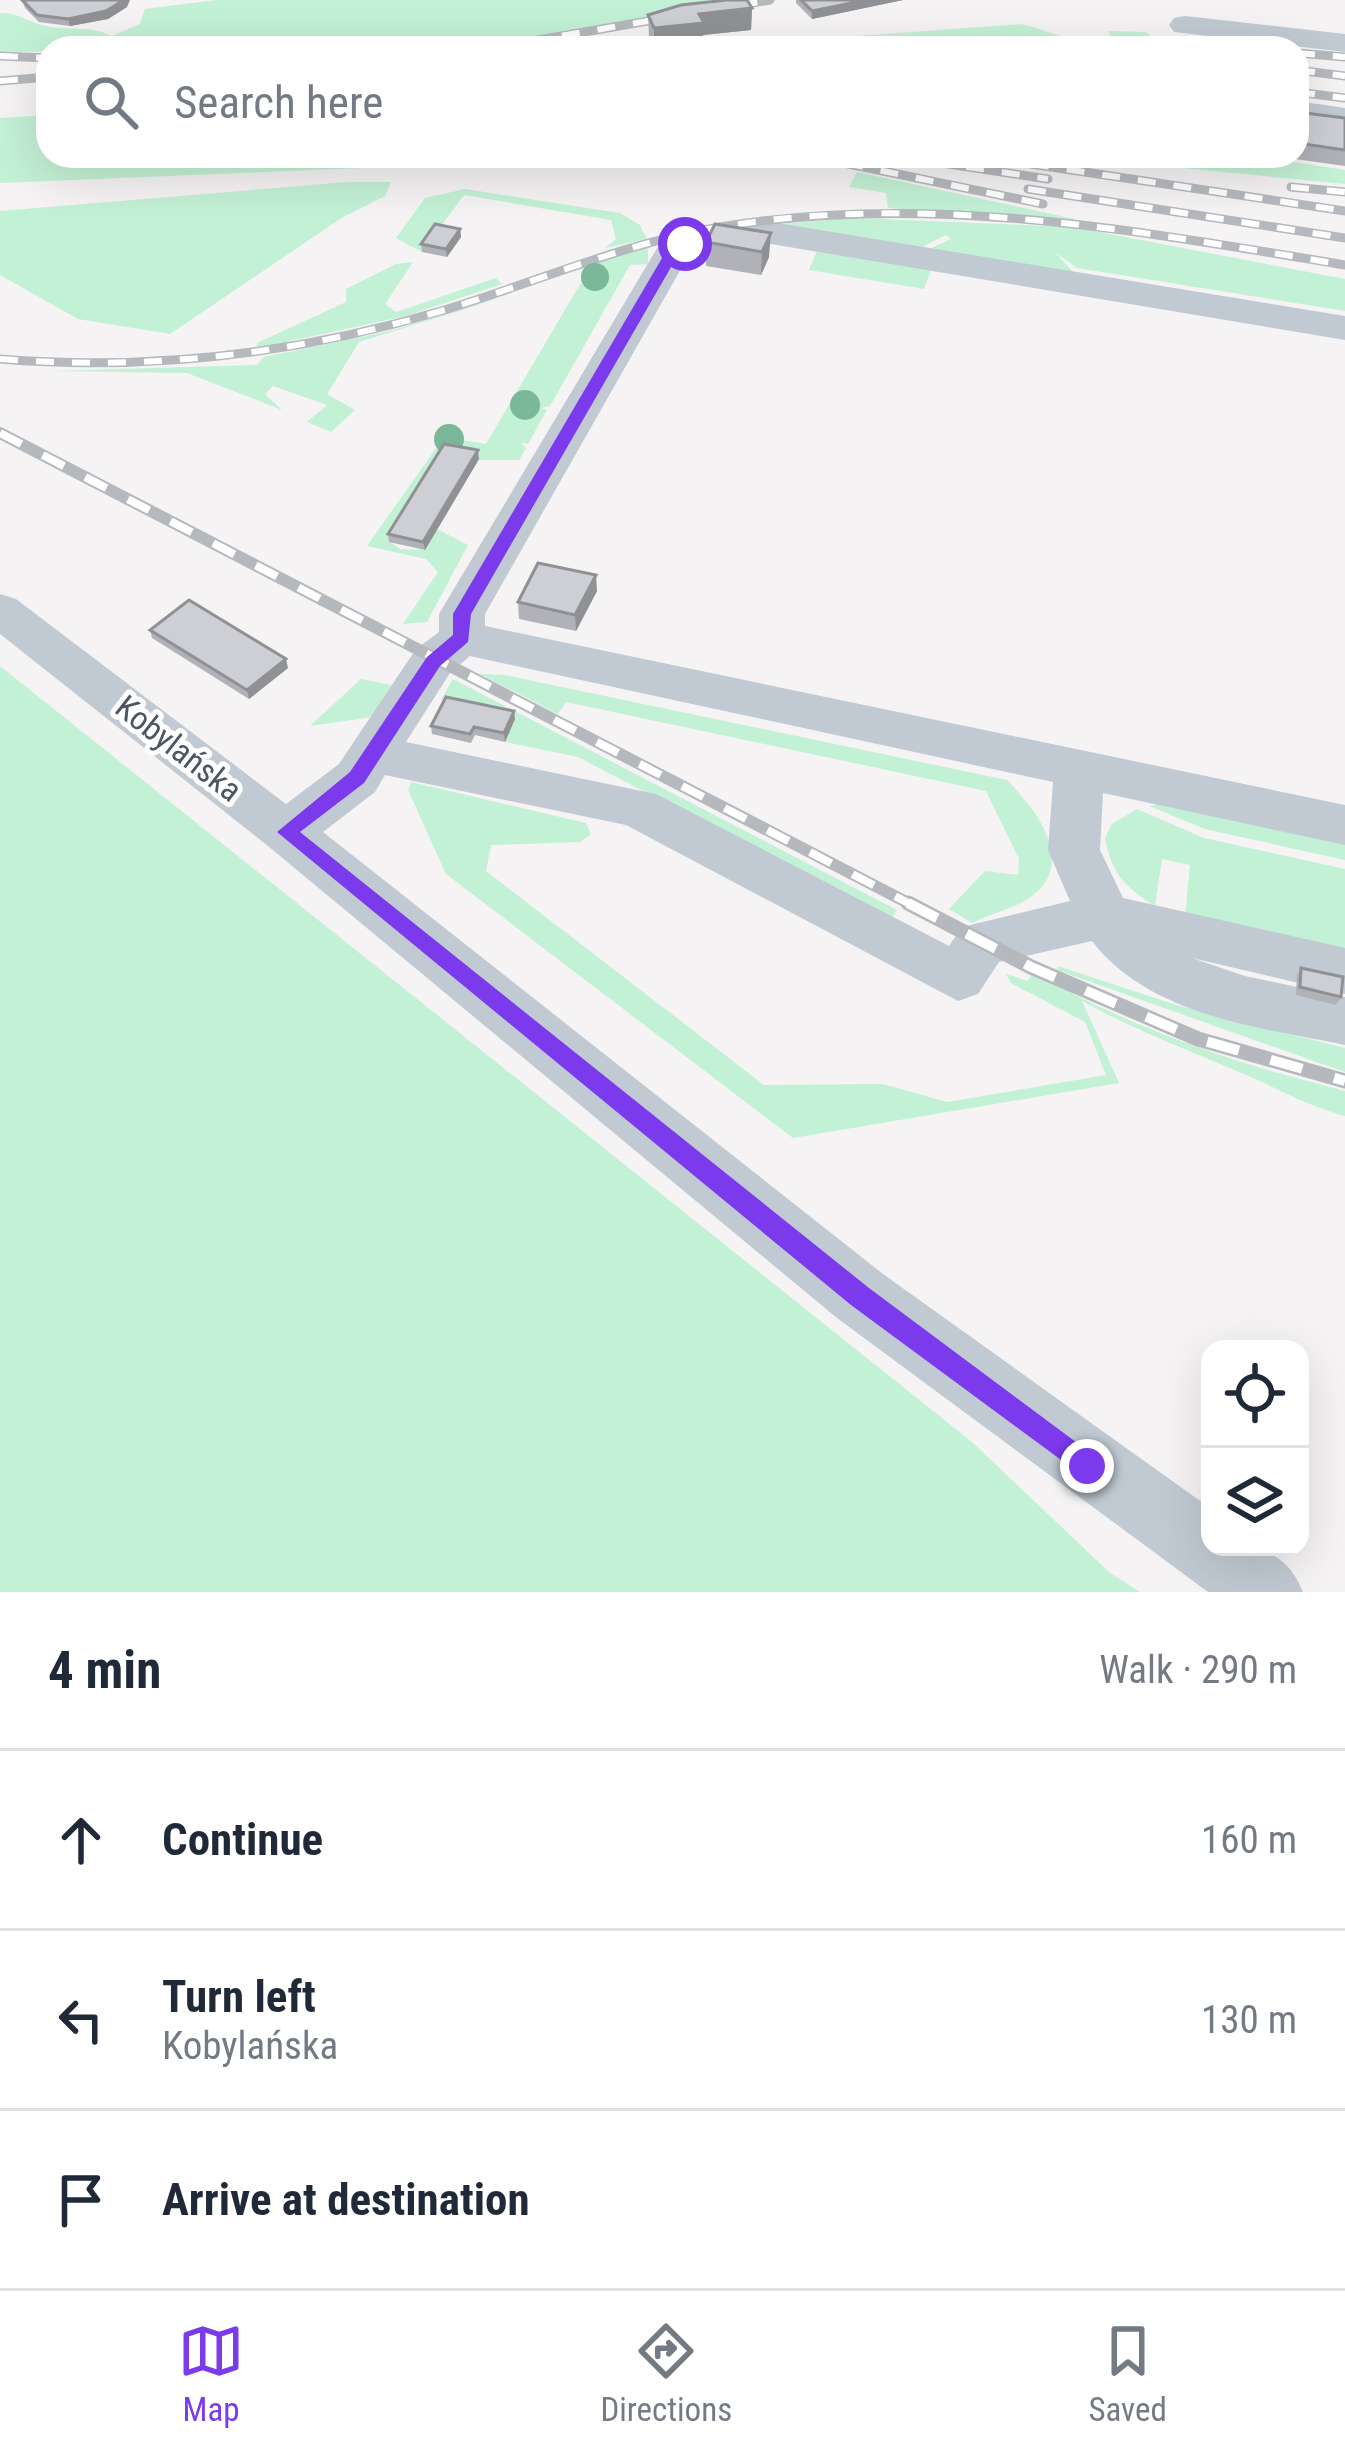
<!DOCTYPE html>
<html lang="en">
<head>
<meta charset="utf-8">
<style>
  :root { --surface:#fff; --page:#f2f2f3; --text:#1f2937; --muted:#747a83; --line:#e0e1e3; --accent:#7c3aed }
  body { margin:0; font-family:"Roboto Condensed",sans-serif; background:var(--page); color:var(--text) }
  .controls { position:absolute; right:36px; bottom:36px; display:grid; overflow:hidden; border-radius:24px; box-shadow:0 12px 48px #0002 }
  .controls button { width:108px; height:108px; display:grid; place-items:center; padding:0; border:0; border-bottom:3px solid var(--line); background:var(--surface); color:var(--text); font:60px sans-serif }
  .stop { position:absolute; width:36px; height:36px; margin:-27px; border:9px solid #7c3aed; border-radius:50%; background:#fff }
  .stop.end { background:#7c3aed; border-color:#fff; box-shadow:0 3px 12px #0008 }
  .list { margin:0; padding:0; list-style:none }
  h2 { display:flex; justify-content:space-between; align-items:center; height:156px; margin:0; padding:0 48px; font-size:51px }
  h2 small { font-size:39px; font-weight:400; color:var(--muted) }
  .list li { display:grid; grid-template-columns:78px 1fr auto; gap:36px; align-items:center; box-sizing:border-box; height:180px; padding:0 48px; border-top:3px solid var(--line) }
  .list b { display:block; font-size:45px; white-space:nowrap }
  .list p { margin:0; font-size:39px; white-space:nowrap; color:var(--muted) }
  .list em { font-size:39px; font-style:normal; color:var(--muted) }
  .icon { flex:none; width:66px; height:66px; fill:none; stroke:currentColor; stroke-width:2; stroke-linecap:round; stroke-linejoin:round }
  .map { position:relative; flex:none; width:1345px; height:1592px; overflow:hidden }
  .search { position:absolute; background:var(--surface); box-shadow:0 12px 48px #0002; left:36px; right:36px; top:36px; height:132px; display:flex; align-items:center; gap:30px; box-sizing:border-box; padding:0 42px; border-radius:36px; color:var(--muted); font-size:45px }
  .sheet { height:696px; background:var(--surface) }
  nav { display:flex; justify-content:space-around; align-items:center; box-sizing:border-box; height:168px; border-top:3px solid var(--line); background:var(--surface); font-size:33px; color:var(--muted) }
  nav a { display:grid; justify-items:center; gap:6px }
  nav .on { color:var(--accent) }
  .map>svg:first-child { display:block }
</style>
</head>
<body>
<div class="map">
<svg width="1345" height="1592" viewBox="0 0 1345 1592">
  <rect width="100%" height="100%" fill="#f5f3f3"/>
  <g fill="#c3f1d5">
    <path d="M216,0h537l-276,46 -477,6v-39c21,0 26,9 46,13 24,5 43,-1 66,10l28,-12 5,-15z"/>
    <path d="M1020,24c31,6 63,25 93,19l-5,-12 38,1 18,16h-440l-1,-2z"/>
    <path d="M48,115v41h345l-6,11 -387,16v-65z"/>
    <path d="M1060,156h195l90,14v14z"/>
    <path d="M857,172l236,51 -205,-15 -2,-15 -37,-6z"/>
    <path d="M348,182h43l-6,14 -42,21 -173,117 -92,-15 -78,-44v-64z"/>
    <path d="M465,189l155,24 20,12 7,14 -42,9 11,-9 -5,-19 -147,-25 -42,57 -26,-14 29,-40z"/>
    <path d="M855,218l218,9 272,52v32l-268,-43 -22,-16 18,20 -144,-23 22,-10 -5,-4 -26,13 -140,-24z"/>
    <path d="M648,247v17l-18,1 -80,141 -9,2 6,2 -19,34 -7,-1 5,5 -7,12h-41l-88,82 10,7 25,1 12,-21 31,16 -41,77 -24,2 35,-52 -12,-13 -59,-13 77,-109 42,7 103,-175 -8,-3z"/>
    <path d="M817,251l114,19 -7,19 -115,-19z"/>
    <path d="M413,262l-28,42 11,8 100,-34 6,6 -96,32 -148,32 -1,-5 89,-41v-13l50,-25z"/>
    <path d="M511,295l-152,47 -32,52 28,16 -24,22 -24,-10 20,-17 -54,-19 -8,8 17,16 -95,-37 -136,-2 206,-6 7,-8 126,-26z"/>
    <path d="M0,666l972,776 138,131 30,19h-1140z"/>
    <path d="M480,674l24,1 503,105c28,28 70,81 26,115 -17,14 -42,18 -61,28l-23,-14 36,-38 33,4 1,-16 -33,-68 -420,-89 -8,12z"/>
    <path d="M361,679l30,6 -19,32 -62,9z"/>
    <path d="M453,679l444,231 -7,10 -312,-163 -73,-15 9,-23 -62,-22 -11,3z"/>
    <path d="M411,782l175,41 5,11 -11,8 -89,3 -5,26 278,214 119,-1 64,18 159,-27 -21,-53 -74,-39 -5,-9 22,7 5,-9c99,57 201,91 312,119v25c-33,-9 -55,-21 -85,-35 -61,-27 -120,-48 -178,-80l37,82 -326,55 -347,-264 -38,-84z"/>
    <path d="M1159,804l186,39v17l-140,-31 -56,-23z"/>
    <path d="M1137,809l67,29 141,31v84l-160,-37 5,-51 -28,-6 -7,47c-29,-18 -44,-33 -50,-68l7,-14z"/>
    <path d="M1058,966l118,39 169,43v24l-288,-102z"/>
  </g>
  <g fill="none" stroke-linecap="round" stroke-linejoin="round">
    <g fill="#c1cad2" fill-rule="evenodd">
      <path d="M1185,16l160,18v18l-171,-20 -5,-7 5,-7z"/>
      <path d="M1297,101l48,7v20l-48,-7z"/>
      <path d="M753,219l592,97v24l-592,-99 -40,6 -27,13 -201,354v12l860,179v40l-242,-52 -3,57 23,48 222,50v46l-153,-36 53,18 100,21v48c-87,-18 -195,-29 -253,-104l-93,21 -21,32 -20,7 -332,-176 -241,-50 -10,17 -52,40 560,442 327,234v39c45,0 74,-1 93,45h-95l-371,-274 -569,-472 -268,-212v-40l16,5 270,205 53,-40 77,-115 23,-17v-18l220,-369 32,-16zM470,656l583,126 -5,68 22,51 -108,26 -13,19 -293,-152 -250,-52 44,-69z"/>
    </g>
    <g stroke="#b5b8bd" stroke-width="9">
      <g id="rail-far2">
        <path d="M491,48l279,-48"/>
        <path d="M1297,53l48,4"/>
        <path d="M0,56l48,2"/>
        <path d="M1297,70l48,6"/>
        <path d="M0,81l48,-4"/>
        <path d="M1297,92l48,6"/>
        <path d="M810,156l233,48"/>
        <path d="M895,156l153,23"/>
        <path d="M1031,164l314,47"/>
        <path d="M1291,187l54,5"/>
        <path d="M1028,189l317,49"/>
        <path d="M0,359c150,12 297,-5 441,-48 93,-28 183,-68 279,-84 209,-35 419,4 625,38"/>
      </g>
    </g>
    <g stroke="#b5b8bd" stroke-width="12">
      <path id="rail-far1" d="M0,433l914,473"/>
    </g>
    <g stroke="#b5b8bd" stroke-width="15">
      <path id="rail" d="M908,903l123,64 167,72 147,42"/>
    </g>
    <use href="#rail-far2" stroke="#fff" stroke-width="6" stroke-dasharray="18" stroke-linecap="butt"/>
    <use href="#rail-far1" stroke="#fff" stroke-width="8" stroke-dasharray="24" stroke-linecap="butt"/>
    <use href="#rail" stroke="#fff" stroke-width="10" stroke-dasharray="33" stroke-linecap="butt"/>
  </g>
  <g fill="#7bb799">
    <circle cx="595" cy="277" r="14"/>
    <circle cx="525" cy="405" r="15"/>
    <circle cx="449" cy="439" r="15"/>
  </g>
  <g fill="#b0b2b7">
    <path d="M22,0l105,7 -19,12 -38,7 -31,-4 -14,-14z"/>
    <path d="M796,0h107l-91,19 -16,-16z"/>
    <path d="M752,8l-1,22 -48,5v10l-50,3 -4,-11 -1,-22z"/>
    <path d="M1297,112l48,6v48l-71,-10h23z"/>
    <path d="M715,224l54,33 -8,18 -55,-9v-24z"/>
    <path d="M460,229l1,8 -14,20 -25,-5 -1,-8z"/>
    <path d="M479,459l-54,91 -36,-8 -1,-8z"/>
    <path d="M597,591l-21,40 -57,-12 -1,-17z"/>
    <path d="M150,630l138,38 -39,31 -97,-61z"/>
    <path d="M515,719l-10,23 -30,-7 -4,8 -39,-9 -1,-8z"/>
    <path d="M1301,968l40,29 -5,8 -40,-10 1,-20z"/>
  </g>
  <g fill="#909195">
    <path d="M124,0h6l-3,7 -19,12 -38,7 -2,-7z"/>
    <path d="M866,0h37l-91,19v-8z"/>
    <path d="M752,8l-1,22 -48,5v10l-49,3v-20l45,-14z"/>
    <path d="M460,229l1,8 -14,20 -1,-8z"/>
    <path d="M771,233l-2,24 -8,18 1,-23z"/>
    <path d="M478,450l1,9 -54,91 -2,-8z"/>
    <path d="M596,575l1,16 -21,40 -1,-16z"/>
    <path d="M286,659l2,9 -39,31 -2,-9z"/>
    <path d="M514,711l1,8 -10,23 -1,-9z"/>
  </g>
  <g fill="#cdcfd5" stroke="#909195" stroke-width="3">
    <path d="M22,0h102l-18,11 -38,8 -31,-4z"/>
    <path d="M727,0h20l5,8 -53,6 5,9 -50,5 -6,-13 33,-10z"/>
    <path d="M801,0h65l-54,11z"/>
    <path d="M1297,112l48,6v32l-48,-7z"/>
    <path d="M435,224l25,5 -14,20 -25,-5z"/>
    <path d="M715,224l56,9 -9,19 -56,-10z"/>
    <path d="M444,444l34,6 -55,92 -35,-8z"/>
    <path d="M538,563l58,12 -21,40 -57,-13z"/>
    <path d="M189,600l97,59 -39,31 -97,-60z"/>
    <path d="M446,697l68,14 -10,22 -30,-6 -4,7 -39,-8z"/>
    <path d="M1301,968l42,9 -2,20 -41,-10z"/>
  </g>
  <path fill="#7c3aed" d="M685,240l7,4 -14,11 -207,359 -3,28 -28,24 -76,117 -64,49 569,456 227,169 4,9 -13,13 -236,-174 -574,-473 73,-60 77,-115 26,-22v-21l212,-361z"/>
  <g text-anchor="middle" stroke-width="10" stroke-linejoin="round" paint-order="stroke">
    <g font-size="33" fill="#4a5661" stroke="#fff">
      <text transform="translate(179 748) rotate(38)" y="12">Kobylańska</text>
    </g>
  </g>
</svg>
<div class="controls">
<button><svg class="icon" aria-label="locate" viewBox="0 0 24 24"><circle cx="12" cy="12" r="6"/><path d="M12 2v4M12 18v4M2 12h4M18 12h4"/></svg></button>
<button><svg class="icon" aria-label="layers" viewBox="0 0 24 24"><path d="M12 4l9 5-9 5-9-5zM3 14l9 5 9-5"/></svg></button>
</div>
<div class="stop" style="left:685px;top:244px"></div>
<div class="stop end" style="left:1087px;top:1466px"></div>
<div class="search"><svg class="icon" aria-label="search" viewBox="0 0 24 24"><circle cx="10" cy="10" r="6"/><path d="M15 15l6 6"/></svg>Search here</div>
</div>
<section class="sheet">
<h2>4 min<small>Walk · 290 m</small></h2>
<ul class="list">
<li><svg class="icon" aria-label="ahead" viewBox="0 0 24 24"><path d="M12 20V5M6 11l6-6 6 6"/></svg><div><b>Continue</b></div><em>160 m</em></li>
<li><svg class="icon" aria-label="left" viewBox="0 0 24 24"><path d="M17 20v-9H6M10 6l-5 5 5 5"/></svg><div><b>Turn left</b><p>Kobylańska</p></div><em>130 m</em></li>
<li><svg class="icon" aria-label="arrive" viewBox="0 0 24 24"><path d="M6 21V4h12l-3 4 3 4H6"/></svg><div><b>Arrive at destination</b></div></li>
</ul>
</section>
<nav>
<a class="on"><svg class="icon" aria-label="map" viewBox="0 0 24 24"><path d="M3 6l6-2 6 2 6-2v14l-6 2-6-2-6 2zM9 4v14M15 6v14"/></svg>Map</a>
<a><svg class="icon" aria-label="directions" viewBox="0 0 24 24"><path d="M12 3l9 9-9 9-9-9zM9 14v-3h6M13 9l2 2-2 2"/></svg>Directions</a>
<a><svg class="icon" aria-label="saved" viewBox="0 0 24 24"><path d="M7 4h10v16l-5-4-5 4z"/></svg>Saved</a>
</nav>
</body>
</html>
